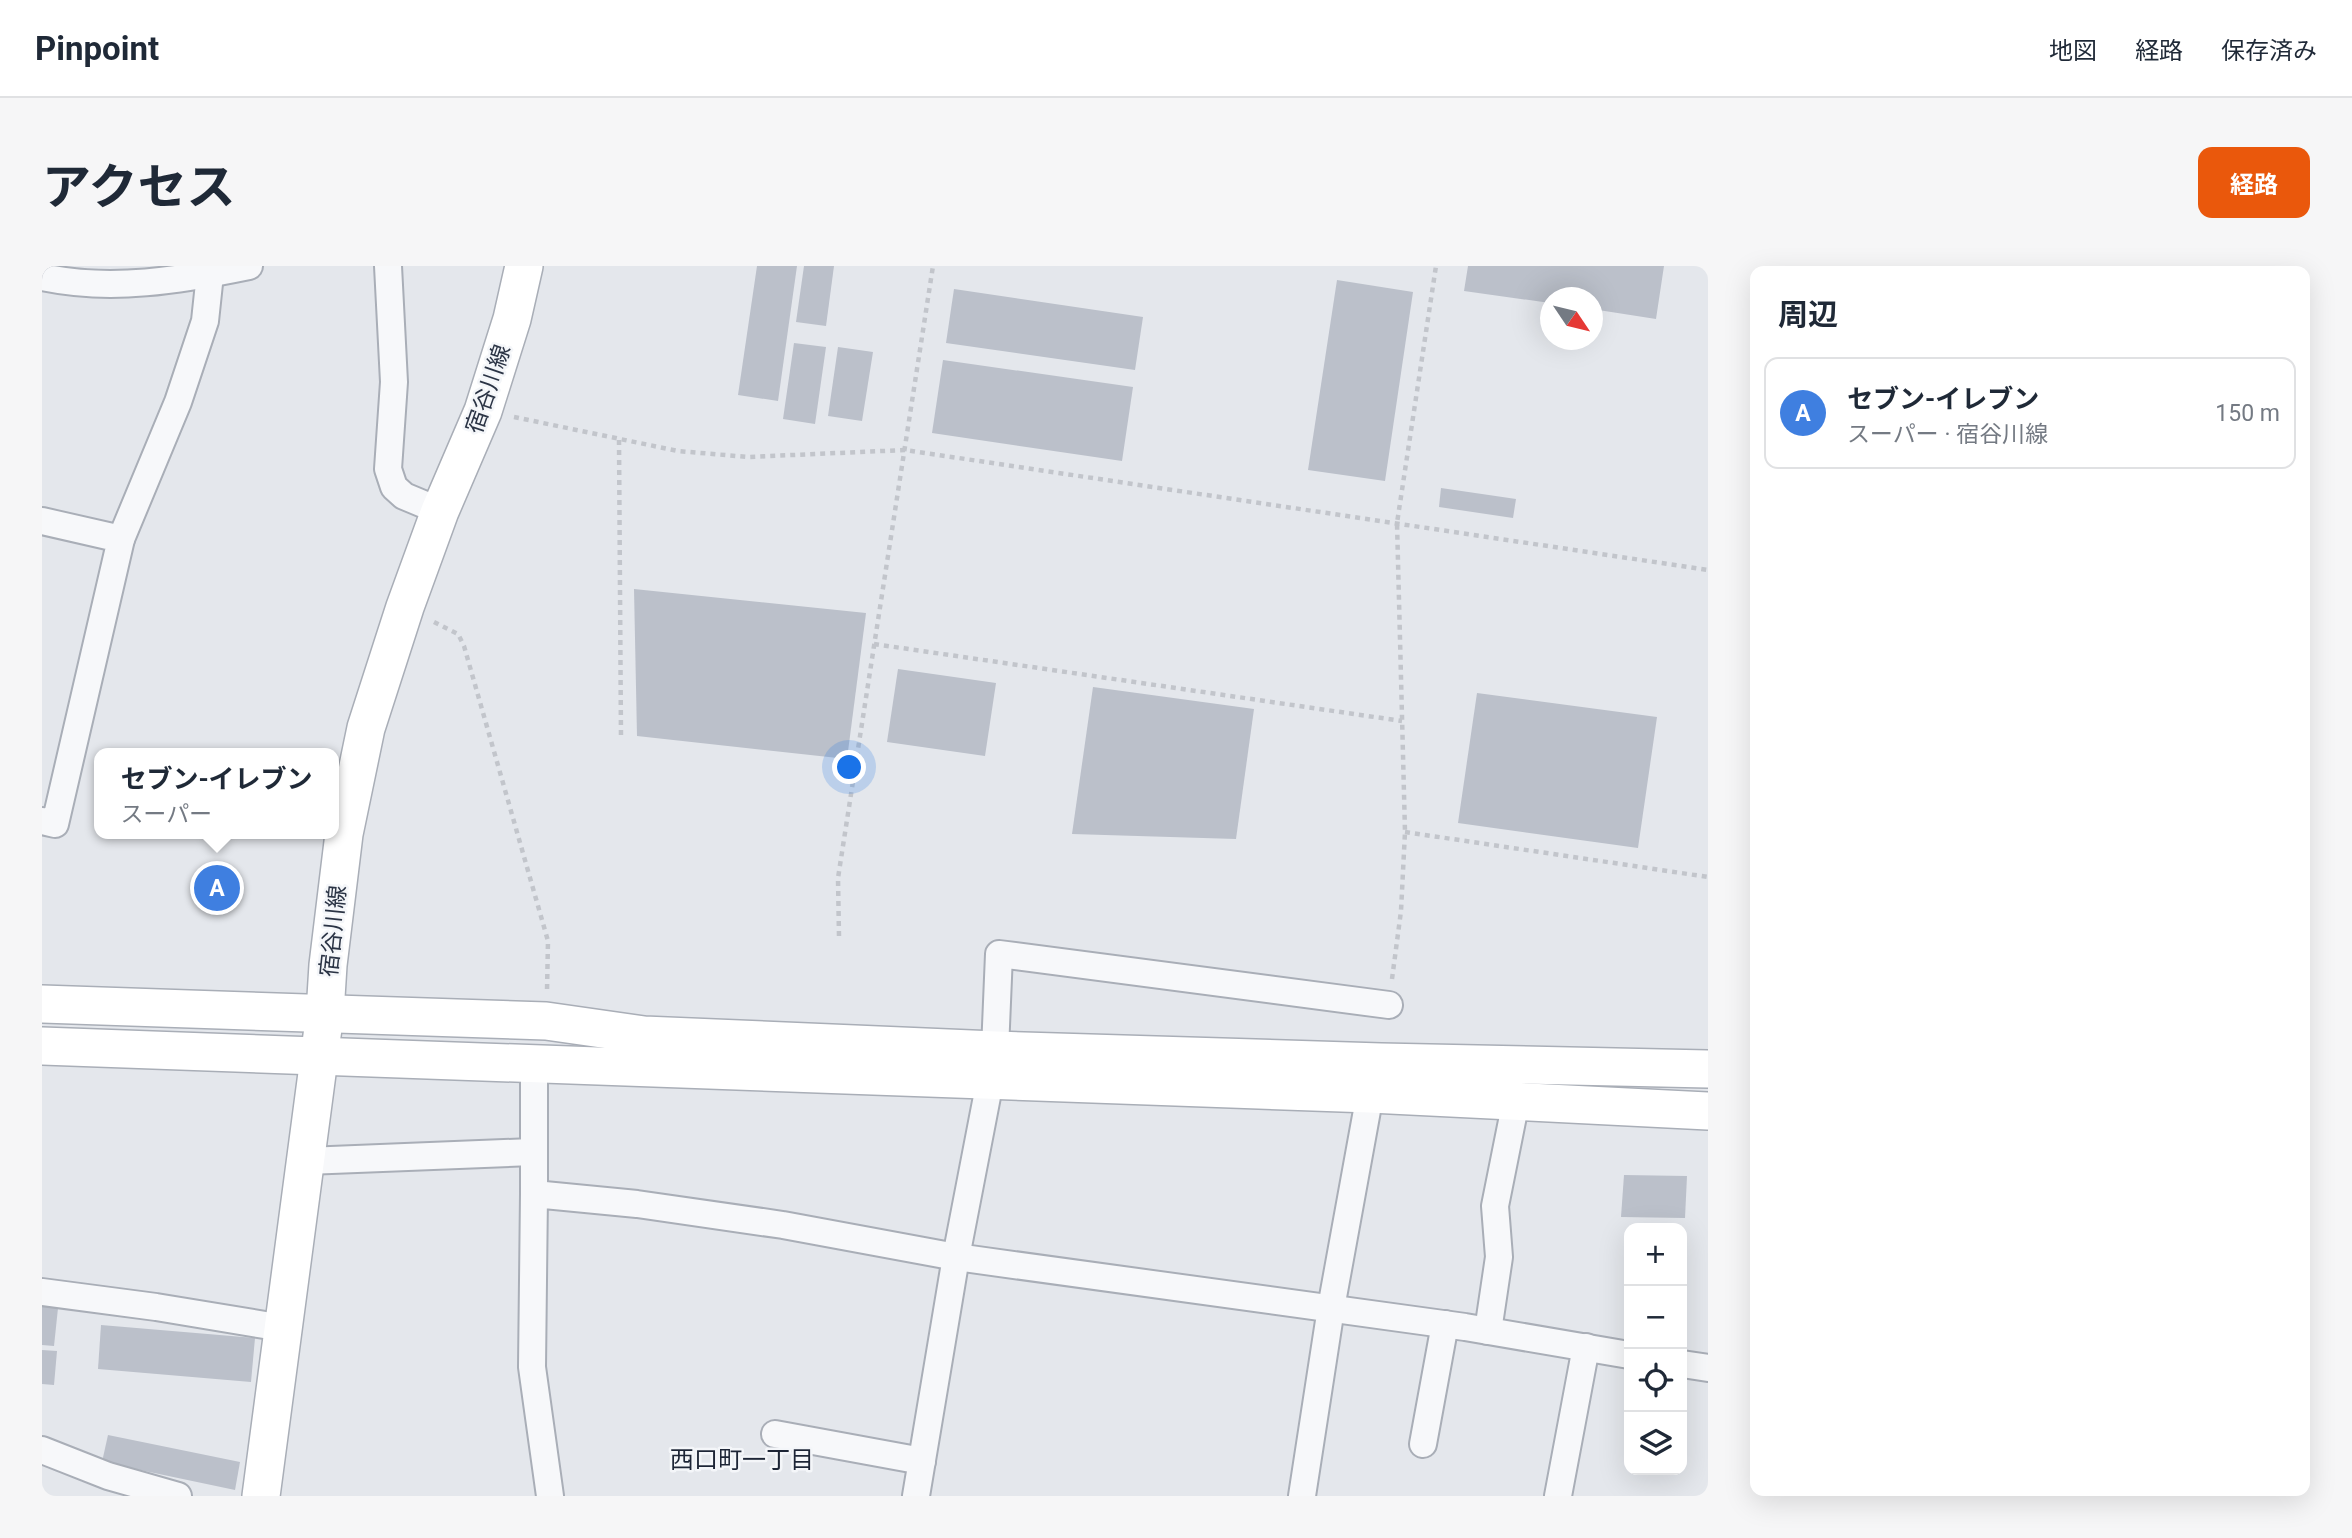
<!DOCTYPE html>
<html lang="ja">
<head>
<meta charset="utf-8">
<style>
  :root { --surface:#fff; --page:#f6f6f7; --text:#1f2937; --muted:#747a83; --line:#e0e1e3; --accent:#ea580c }
  body { margin:0; font-family:Roboto,"Noto Sans JP",sans-serif; background:var(--page); color:var(--text) }
  .controls { position:absolute; right:21px; bottom:21px; display:grid; overflow:hidden; border-radius:14px; box-shadow:0 7px 28px #0002 }
  .controls button { width:63px; height:63px; display:grid; place-items:center; padding:0; border:0; border-bottom:2px solid var(--line); background:var(--surface); color:var(--text); font:35px sans-serif }
  .compass { position:absolute; left:1498px; top:21px; width:63px; height:63px; border-radius:50%; background:var(--surface); box-shadow:0 7px 28px #0002; rotate:125deg }
  .you { position:absolute; left:808px; top:502px; width:24px; height:24px; margin:-18px; border:5px solid #fff; border-radius:50%; background:#1a73e8; box-shadow:0 0 0 10px #1a73e833 }
  .badge { display:grid; place-items:center; width:46px; height:46px; border-radius:50%; background:var(--accent); color:#fff; font-size:23px; font-weight:700 }
  .pin { position:absolute; translate:-50% -50%; border:4px solid #fff; box-shadow:0 2px 7px #0006 }
  .popup { position:absolute; left:52px; top:482px; width:245px; height:91px; box-sizing:border-box; display:grid; place-content:center; border-radius:14px; background:var(--surface); filter:drop-shadow(0 2px 5px #0005); font-size:23px; white-space:nowrap; color:var(--muted) }
  .popup b { font-size:26px; color:var(--text) }
  .popup::after { content:''; position:absolute; left:50%; top:100%; margin-left:-14px; border:14px solid transparent; border-top-color:var(--surface) }
  .list { margin:0; padding:0; list-style:none }
  h2 { display:flex; justify-content:space-between; align-items:center; height:91px; margin:0; padding:0 28px; font-size:30px }
  h2 small { font-size:23px; font-weight:400; color:var(--muted) }
  .list li { display:grid; grid-template-columns:46px 1fr auto; gap:21px; align-items:center; box-sizing:border-box; height:112px; margin:0 14px 14px; padding:0 14px; border:2px solid var(--line); border-radius:14px }
  .list b { display:block; font-size:26px; white-space:nowrap }
  .list p { margin:0; font-size:23px; white-space:nowrap; color:var(--muted) }
  .list em { font-size:23px; font-style:normal; color:var(--muted) }
  .icon { flex:none; width:38px; height:38px; fill:none; stroke:currentColor; stroke-width:2; stroke-linecap:round; stroke-linejoin:round }
  .map { position:relative; flex:none; width:1666px; height:1230px; overflow:hidden; border-radius:14px }
  header { display:flex; align-items:center; gap:42px; box-sizing:border-box; height:98px; padding:0 35px; background:var(--surface); border-bottom:2px solid var(--line) }
  header strong { font-size:33px }
  nav { display:flex; gap:38px; margin-inline-start:auto; font-size:24px }
  .intro { display:flex; align-items:center; justify-content:space-between; box-sizing:border-box; height:168px; padding:0 42px }
  h1 { margin:0; font-size:49px }
  .button { padding:18px 32px; border-radius:14px; background:var(--accent); color:#fff; font-size:24px; font-weight:700 }
  main { display:flex; gap:42px; padding:0 42px }
  aside { flex:1; background:var(--surface); border-radius:14px; box-shadow:0 7px 28px #0002 }
  .map>svg:first-child { display:block }
</style>
</head>
<body>
<header>
<strong>Pinpoint</strong>
<nav><a>地図</a><a>経路</a><a>保存済み</a></nav>
</header>
<div class="intro"><h1>アクセス</h1><a class="button">経路</a></div>
<main>
<div class="map">
<svg width="1666" height="1230" viewBox="0 0 1666 1230">
  <rect width="100%" height="100%" fill="#e4e7ec"/>
  <g fill="#bbc0ca">
    <path d="M715,0h40l-19,135 -40,-6z"/>
    <path d="M762,0h30l-8,60 -30,-4z"/>
    <path d="M1426,0h196l-8,53 -64,-10v-11h-42v5l-86,-12z"/>
    <path d="M1295,14l76,12 -28,189 -77,-11z"/>
    <path d="M912,23l189,28 -8,53 -189,-27z"/>
    <path d="M752,77l32,4 -11,77 -32,-5z"/>
    <path d="M796,81l35,5 -11,69 -34,-5z"/>
    <path d="M901,94l190,27 -11,74 -190,-28z"/>
    <path d="M1399,222l75,11 -3,19 -74,-11z"/>
    <path d="M592,323l232,24 -19,146 -210,-23z"/>
    <path d="M856,403l98,14 -11,73 -98,-14z"/>
    <path d="M1051,421l161,22 -18,130 -164,-5z"/>
    <path d="M1435,427l180,24 -19,131 -180,-25z"/>
    <path d="M1582,909l63,1 -2,42 -64,-1z"/>
    <path d="M0,1040l16,2 -4,38 -12,-1z"/>
    <path d="M59,1059l154,13 -4,44 -153,-13z"/>
    <path d="M0,1084l15,1 -3,34 -12,-1z"/>
    <path d="M66,1169l132,27 -5,28 -133,-28z"/>
  </g>
  <g fill="none" stroke-linecap="round" stroke-linejoin="round">
    <g stroke="#a9aeb7" stroke-width="30">
      <g id="street">
        <path d="M346,0l6,116 -6,87 6,18 10,9 36,15"/>
        <path d="M0,11c69,15 139,3 207,-11"/>
        <path d="M0,255l79,18 -66,285 -13,-3"/>
        <path d="M79,273l57,-137 27,-81 5,-47"/>
        <path d="M953,784l4,-96 390,51"/>
        <path d="M264,895l226,-9"/>
        <path d="M492,928v-129"/>
        <path d="M0,1026l114,15 127,21"/>
        <path d="M1446,1065l11,-74 -4,-51 21,-105"/>
        <path d="M1640,1098l26,4"/>
        <path d="M733,1168l147,27"/>
        <path d="M1381,1178l22,-120"/>
        <path d="M0,1184l66,26 70,20"/>
        <path d="M508,1230l-18,-129 2,-173 103,10 146,21 173,32 509,70 164,28"/>
        <path d="M874,1230l40,-239 34,-176"/>
        <path d="M1260,1230l29,-188 39,-214"/>
        <path d="M1516,1230l28,-149"/>
      </g>
    </g>
    <g stroke="#a9aeb7" stroke-width="40">
      <g id="secondary">
        <path d="M0,738l504,17 98,14 351,15 386,12 327,7"/>
        <path d="M0,780l1328,48 338,17"/>
        <path d="M219,1230l64,-483 3,-48 16,-131 22,-106 39,-121 35,-96 43,-100 29,-92 12,-53"/>
      </g>
    </g>
    <g stroke="#c2c5cb" stroke-width="4.5" stroke-dasharray="5 5" stroke-linecap="butt">
      <path d="M472,151l164,34 70,6 157,-7 803,120"/>
      <path d="M577,174l2,299"/>
      <path d="M392,356l24,12 6,12 84,295 -1,50"/>
      <path d="M832,378l528,77"/>
      <path d="M1363,566l303,45"/>
      <path d="M797,670l-1,-58 95,-612"/>
      <path d="M1350,713l9,-68 4,-79 -8,-309 39,-257"/>
    </g>
    <use href="#street" stroke="#f7f8fa" stroke-width="26"/>
    <use href="#secondary" stroke="#fff" stroke-width="37"/>
  </g>
  <g text-anchor="middle" stroke-width="5" stroke-linejoin="round" paint-order="stroke">
    <g font-size="23" fill="#2b3445" stroke="#f4f6f9">
      <text transform="translate(446 123) rotate(-71)" y="8">宿谷川線</text>
      <text transform="translate(291 665) rotate(-84)" y="8">宿谷川線</text>
    </g>
    <g font-size="24" fill="#1d2536" stroke="#f4f6f9">
      <text x="700" y="1202">西口町一丁目</text>
    </g>
  </g>
</svg>
<div class="controls">
<button>+</button>
<button>−</button>
<button><svg class="icon" aria-label="locate" viewBox="0 0 24 24"><circle cx="12" cy="12" r="6"/><path d="M12 2v4M12 18v4M2 12h4M18 12h4"/></svg></button>
<button><svg class="icon" aria-label="layers" viewBox="0 0 24 24"><path d="M12 4l9 5-9 5-9-5zM3 14l9 5 9-5"/></svg></button>
</div>
<svg class="compass" viewBox="-18 -18 36 36"><path d="M0-13l5 13h-10z" fill="#e53935"/><path d="M0 13l5-13h-10z" fill="#747a83"/></svg>
<div class="you"></div>
<div class="pin badge" style="left:175px;top:622px;background:#3f7fe0">A</div>
<div class="popup"><b>セブン-イレブン</b>スーパー</div>
</div>
<aside>
<h2>周辺<small></small></h2>
<ul class="list">
<li><span class="badge" style="background:#3f7fe0">A</span><div><b>セブン-イレブン</b><p>スーパー · 宿谷川線</p></div><em>150 m</em></li>
</ul>
</aside>
</main>
</body>
</html>
